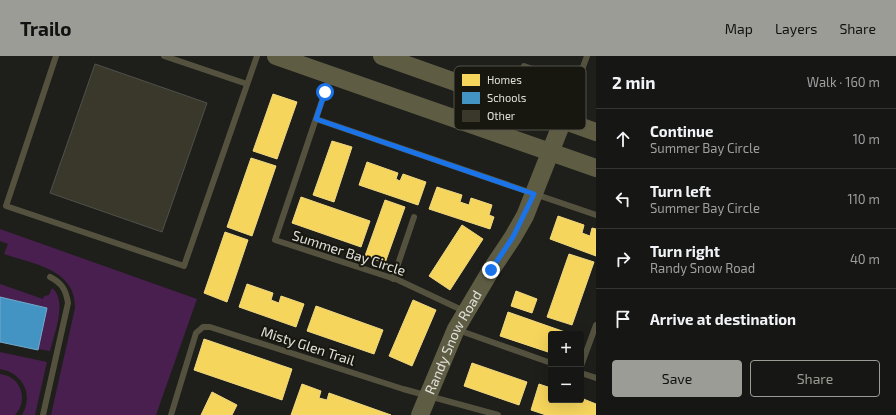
<!DOCTYPE html>
<html lang="en">
<head>
<meta charset="utf-8">
<style>
  :root { --surface:#161614; --page:#1f1f1d; --text:#f1f3f6; --muted:#9e9fa0; --line:#353534; --accent:#9c9c97 }
  body { margin:0; font-family:"Exo 2",sans-serif; background:var(--page); color:var(--text) }
  .controls { position:absolute; right:12px; bottom:12px; display:grid; overflow:hidden; border-radius:4px; box-shadow:0 4px 16px #0002 }
  .controls button { width:36px; height:36px; display:grid; place-items:center; padding:0; border:0; border-bottom:1px solid var(--line); background:var(--surface); color:var(--text); font:20px sans-serif }
  .stop { position:absolute; width:12px; height:12px; margin:-9px; border:3px solid #1a73e8; border-radius:50%; background:#fff }
  .stop.end { background:#1a73e8; border-color:#fff; box-shadow:0 1px 4px #0008 }
  .list { margin:0; padding:0; list-style:none }
  h2 { display:flex; justify-content:space-between; align-items:center; height:52px; margin:0; padding:0 16px; font-size:17px }
  h2 small { font-size:13px; font-weight:400; color:var(--muted) }
  .list li { display:grid; grid-template-columns:26px 1fr auto; gap:12px; align-items:center; box-sizing:border-box; height:60px; padding:0 16px; border-top:1px solid var(--line) }
  .list b { display:block; font-size:15px; white-space:nowrap }
  .list p { margin:0; font-size:13px; white-space:nowrap; color:var(--muted) }
  .list em { font-size:13px; font-style:normal; color:var(--muted) }
  .actions { display:flex; gap:8px; padding:12px 16px }
  .actions a { flex:1; padding:9px 0; border:1px solid var(--accent); border-radius:4px; text-align:center; font-size:14px; color:var(--accent) }
  .actions .main { background:var(--accent); color:#111 }
  .icon { flex:none; width:22px; height:22px; fill:none; stroke:currentColor; stroke-width:2; stroke-linecap:round; stroke-linejoin:round }
  .map { position:relative; flex:none; width:596px; height:359px; overflow:hidden }
  header { display:flex; align-items:center; gap:24px; box-sizing:border-box; height:56px; padding:0 20px; background:var(--accent); color:#111 }
  header strong { font-size:19px }
  nav { display:flex; gap:22px; margin-inline-start:auto; font-size:14px }
  main { display:flex }
  aside { flex:1; background:var(--surface) }
  .map>svg:first-child { display:block }
</style>
</head>
<body>
<header>
<strong>Trailo</strong>
<nav><a>Map</a><a>Layers</a><a>Share</a></nav>
</header>
<main>
<div class="map">
<svg width="596" height="359" viewBox="0 0 596 359">
  <rect width="100%" height="100%" fill="#1e1e1a"/>
  <g fill="#491f50">
    <path d="M0,173l197,70 -41,116h-105l24,-107c1,-39 -42,-44 -71,-54l4,-10 -8,-3z"/>
    <path d="M0,228l43,15 1,-3 5,-1 3,-7c16,12 2,47 -2,63l-12,-2 9,-41 -47,-11z"/>
    <path d="M0,296l47,10 -12,53h-13c12,-20 1,-42 -22,-46z"/>
    <path d="M0,318c21,2 29,26 15,41h-15z"/>
  </g>
  <g fill="#f6d55c" stroke="#efd882">
    <path d="M273,38l24,8 -20,57 -24,-8z"/>
    <path d="M332,85l20,6 -18,55 -21,-7z"/>
    <path d="M251,102l25,8 -24,70 -25,-9z"/>
    <path d="M367,106l31,11 -2,6 4,2 3,-7 23,8 -8,23 -59,-20z"/>
    <path d="M437,131l25,8 -2,7 9,3 2,-7 21,7 -3,10 5,2 -4,12 -61,-20z"/>
    <path d="M301,141l69,24 -9,26 -69,-24z"/>
    <path d="M385,144l20,7 -20,56 -20,-7z"/>
    <path d="M558,160l26,9 -2,8 8,3 2,-8 4,1v27l-46,-17z"/>
    <path d="M462,169l21,14 -33,51 -21,-14z"/>
    <path d="M225,176l23,8 -21,62 -23,-9z"/>
    <path d="M569,198l25,8 -22,63 -25,-8z"/>
    <path d="M247,228l26,9 -2,7 8,3 2,-7 23,8 -8,23 -57,-20z"/>
    <path d="M516,235l21,8 -5,14 -21,-7z"/>
    <path d="M413,244l23,10 -24,56 -23,-10z"/>
    <path d="M316,250l67,24 -9,24 -67,-23z"/>
    <path d="M508,256l57,20v2h-14v19l-51,-17z"/>
    <path d="M204,283l88,30 -10,31 -88,-30z"/>
    <path d="M472,307l55,19 -8,23 -55,-19z"/>
    <path d="M302,328l19,7 -2,7 8,2 2,-7 62,22h-100z"/>
    <path d="M539,328l12,4v12h30v-2l15,6v11h-50l-15,-5z"/>
    <path d="M212,336l25,13 -5,10h-31z"/>
  </g>
  <path fill="#4393c3" stroke="#72aaca" d="M0,241l47,11 -9,42 -38,-8z"/>
  <path fill="#39382a" stroke="#50504c" d="M95,8l112,39 -45,129 -112,-39z"/>
  <g fill="none" stroke-linecap="round" stroke-linejoin="round">
    <g stroke="#54523f" stroke-width="6">
      <path d="M56,0l-50,150 178,60 73,-210"/>
      <path d="M164,0l83,28"/>
      <path d="M330,21l-55,163 123,40 66,31"/>
      <path d="M512,45l12,-35 53,19"/>
      <path d="M316,63l280,96"/>
      <path d="M564,63l23,-63"/>
      <path d="M393,223l21,-62"/>
      <path d="M458,274l93,33"/>
      <path d="M581,310l15,-41"/>
      <path d="M581,317l15,5"/>
      <path d="M43,359l25,-112c-2,-13 -6,-20 -18,-26"/>
      <path d="M171,359l25,-82 7,-6h7l193,62 95,26"/>
    </g>
    <g stroke="#5e5d44" stroke-width="18">
      <path d="M276,0l320,112"/>
      <path d="M382,0l214,76"/>
      <path id="s1" d="M420,359l36,-86 35,-59 22,-33 12,-21 38,-96"/>
    </g>
  </g>
  <g fill="none" stroke-linecap="round" stroke-linejoin="round">
    <path stroke="#1a73e8" stroke-width="5" d="M325,36l-9,27 218,75 -21,43 -22,33"/>
  </g>
  <g text-anchor="middle" stroke-width="4" stroke-linejoin="round" paint-order="stroke">
    <g font-size="14" fill="#e0e0da" stroke="#17170f">
      <text transform="translate(349 197) rotate(18)" y="5">Summer Bay Circle</text>
      <text dy="5" stroke="none"><textPath href="#s1" startOffset="80">Randy Snow Road</textPath></text>
      <text transform="translate(308 290) rotate(18)" y="5">Misty Glen Trail</text>
    </g>
  </g>
  <rect x="454" y="10" width="132" height="64" rx="6" fill="#17170f" stroke="#53534c" stroke-width="1"/>
  <rect x="462" y="18" width="18" height="12" fill="#f6d55c"/>
  <rect x="462" y="36" width="18" height="12" fill="#4393c3"/>
  <rect x="462" y="54" width="18" height="12" fill="#39382a"/>
  <g font-size="11" fill="#e0e0da">
    <text x="487" y="28">Homes</text>
    <text x="487" y="46">Schools</text>
    <text x="487" y="64">Other</text>
  </g>
</svg>
<div class="controls">
<button>+</button>
<button>−</button>
</div>
<div class="stop" style="left:325px;top:36px"></div>
<div class="stop end" style="left:491px;top:214px"></div>
</div>
<aside>
<h2>2 min<small>Walk · 160 m</small></h2>
<ul class="list">
<li><svg class="icon" aria-label="ahead" viewBox="0 0 24 24"><path d="M12 20V5M6 11l6-6 6 6"/></svg><div><b>Continue</b><p>Summer Bay Circle</p></div><em>10 m</em></li>
<li><svg class="icon" aria-label="left" viewBox="0 0 24 24"><path d="M17 20v-9H6M10 6l-5 5 5 5"/></svg><div><b>Turn left</b><p>Summer Bay Circle</p></div><em>110 m</em></li>
<li><svg class="icon" aria-label="right" viewBox="0 0 24 24"><path d="M7 20v-9h11M14 6l5 5-5 5"/></svg><div><b>Turn right</b><p>Randy Snow Road</p></div><em>40 m</em></li>
<li><svg class="icon" aria-label="arrive" viewBox="0 0 24 24"><path d="M6 21V4h12l-3 4 3 4H6"/></svg><div><b>Arrive at destination</b></div></li>
</ul>
<div class="actions"><a class="main">Save</a><a>Share</a></div>
</aside>
</main>
</body>
</html>
